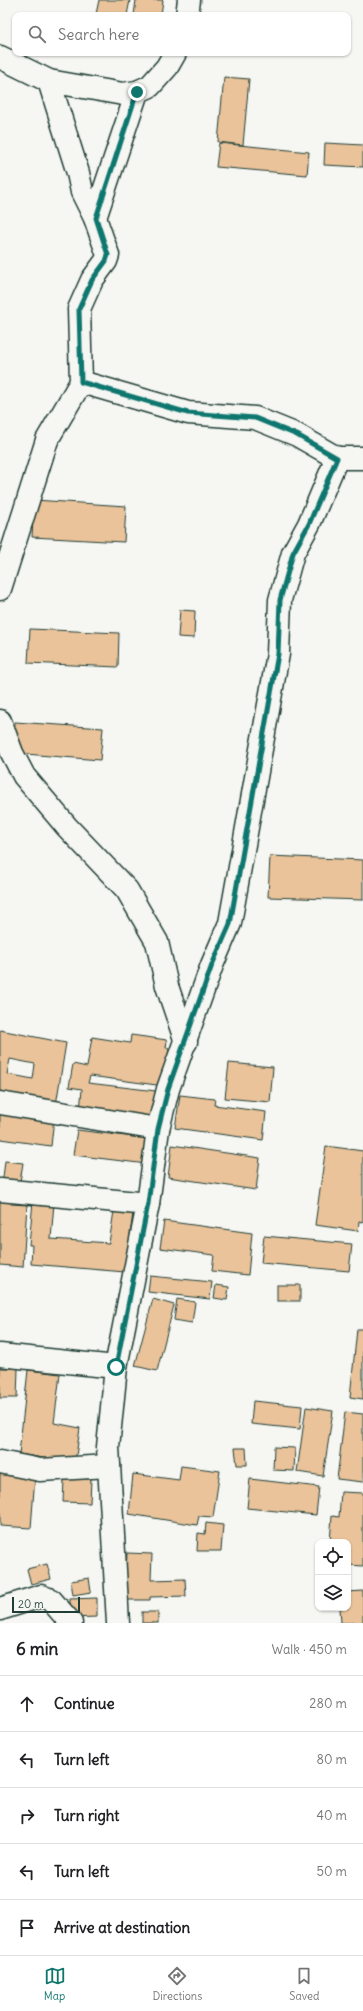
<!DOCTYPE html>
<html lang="en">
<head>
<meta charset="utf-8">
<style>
  :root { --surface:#fff; --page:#f2f2f2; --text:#202124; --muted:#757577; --line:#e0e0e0; --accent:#0f766e }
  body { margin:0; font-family:Delius,sans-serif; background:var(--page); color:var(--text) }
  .controls { position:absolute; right:12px; bottom:12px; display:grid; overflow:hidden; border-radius:8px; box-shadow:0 1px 3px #0004 }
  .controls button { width:36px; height:36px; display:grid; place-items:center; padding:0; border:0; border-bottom:1px solid var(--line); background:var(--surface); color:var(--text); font:20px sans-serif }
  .scale { position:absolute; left:12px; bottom:10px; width:68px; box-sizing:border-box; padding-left:4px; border:2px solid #1f3d34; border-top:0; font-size:11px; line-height:14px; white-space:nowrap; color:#1f3d34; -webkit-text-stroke:3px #f6f6f2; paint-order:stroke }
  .stop { position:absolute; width:12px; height:12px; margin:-9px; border:3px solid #0f766e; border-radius:50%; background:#fff }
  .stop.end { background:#0f766e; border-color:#fff; box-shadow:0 1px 4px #0008 }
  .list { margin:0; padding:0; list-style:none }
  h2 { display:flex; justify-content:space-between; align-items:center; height:52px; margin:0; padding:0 16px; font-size:17px }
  h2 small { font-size:13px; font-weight:400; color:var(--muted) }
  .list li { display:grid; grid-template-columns:26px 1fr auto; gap:12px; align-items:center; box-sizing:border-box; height:56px; padding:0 16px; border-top:1px solid var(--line) }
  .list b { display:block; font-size:15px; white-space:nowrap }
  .list em { font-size:13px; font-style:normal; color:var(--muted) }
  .icon { flex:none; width:22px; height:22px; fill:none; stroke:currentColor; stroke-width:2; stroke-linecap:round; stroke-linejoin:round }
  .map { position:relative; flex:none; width:363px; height:1623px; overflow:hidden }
  .search { position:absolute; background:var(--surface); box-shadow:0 1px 3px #0004; left:12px; right:12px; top:12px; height:44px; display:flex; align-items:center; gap:10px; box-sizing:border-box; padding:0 14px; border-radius:8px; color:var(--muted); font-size:15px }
  .sheet { height:332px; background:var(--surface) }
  nav { display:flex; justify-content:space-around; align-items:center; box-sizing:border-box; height:56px; border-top:1px solid var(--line); background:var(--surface); font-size:11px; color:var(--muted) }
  nav a { display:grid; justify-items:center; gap:2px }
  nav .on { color:var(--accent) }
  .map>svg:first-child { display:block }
</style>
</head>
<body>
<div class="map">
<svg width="363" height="1623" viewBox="0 0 363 1623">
  <rect width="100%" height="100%" fill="#f6f6f2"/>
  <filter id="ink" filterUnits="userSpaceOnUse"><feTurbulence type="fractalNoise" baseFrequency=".025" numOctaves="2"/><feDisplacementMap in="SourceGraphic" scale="8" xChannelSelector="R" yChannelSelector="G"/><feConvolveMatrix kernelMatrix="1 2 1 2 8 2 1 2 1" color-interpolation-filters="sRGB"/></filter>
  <g filter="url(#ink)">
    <g fill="#eac39a" stroke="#1f3d34" fill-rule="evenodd">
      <path d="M99,0h31l-3,15 -31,-1z"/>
      <path d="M136,0h27l-2,15h-27z"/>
      <path d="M224,77l25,2 -6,66 -25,-3z"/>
      <path d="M219,143l90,9 -2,23 -91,-8z"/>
      <path d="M325,143l38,2v22l-39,-2z"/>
      <path d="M34,500l92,6 -2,36 -92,-5z"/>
      <path d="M180,610l15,1 -1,27 -16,-1z"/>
      <path d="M30,629l89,4 -1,34 -90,-4z"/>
      <path d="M15,722l88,6 -3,32 -87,-7z"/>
      <path d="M270,856l93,4v40l-95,-3z"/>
      <path d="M0,1030l66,13 -10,62 -56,-9zM10,1059l25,5 -2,15 -26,-5z"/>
      <path d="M131,1035l36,5 -1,8h3l-5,38 -74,-10 -2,7 68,8 -3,28 -73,-8 2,-22 -13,-2 4,-23 14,3 5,-30 38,6z"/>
      <path d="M229,1063l44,4 -3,35 -45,-4z"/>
      <path d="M180,1095l35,4 -1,6 52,7 -3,28 -88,-12z"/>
      <path d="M0,1108l54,10 -3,28 -51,-7z"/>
      <path d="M77,1130l73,9 -3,25 -74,-9z"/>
      <path d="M172,1145l88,13 -4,32 -88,-13z"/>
      <path d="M326,1146l37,5v71l-4,-1 -1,10 -43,-6z"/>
      <path d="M5,1161l18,2 -4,25 -17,-2z"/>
      <path d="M0,1198l12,1 -1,5 16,1 -4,62 -23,-2z"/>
      <path d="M33,1201l21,2 -3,36 58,4 5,-32 19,2 -8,59 -94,-8 1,-19h-3z"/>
      <path d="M164,1221l88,12 -4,42 -36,-4 2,-16 -54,-7z"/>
      <path d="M264,1236l88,8 -3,27 -88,-8z"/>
      <path d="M150,1276l62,6 -2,17 -62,-7z"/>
      <path d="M216,1285l13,2 -2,13 -13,-2z"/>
      <rect x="277" y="1285" width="23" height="16"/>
      <path d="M153,1299l21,6 -17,66 -22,-5z"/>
      <path d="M177,1299l18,3 -3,21 -18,-3z"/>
      <path d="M357,1329h6v70l-13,-2z"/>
      <path d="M0,1368h18l-1,30h-17z"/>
      <path d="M28,1370l32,4 -6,49 26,5 -5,35 -56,-9z"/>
      <path d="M253,1401l49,5 -2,23 -49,-5z"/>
      <path d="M306,1407l27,4 -10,65 -26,-4z"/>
      <path d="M345,1412l18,2v68l-26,-3z"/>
      <path d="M274,1447l21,1 -1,23 -21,-1z"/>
      <path d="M235,1448h11l1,17h-10z"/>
      <path d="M181,1466l39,5 -7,46 -14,-1 -2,9 -68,-11 4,-40 46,6z"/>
      <path d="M0,1473l35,3 -4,52 -31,-2z"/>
      <path d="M64,1479h27l-1,24 -27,-1z"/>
      <path d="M250,1479l69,8 -3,28 -69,-7z"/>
      <path d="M341,1492l22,1v73l-15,-1v-23h-18l2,-26 7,1z"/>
      <path d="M206,1523l17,2 -2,26h-24l1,-18 7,1z"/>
      <path d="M127,1553l25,1 -1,26 34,-1 1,17 -36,1v3h-25z"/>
      <path d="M47,1564l4,15 -20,5 -4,-15z"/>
      <path d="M89,1578l2,14 -18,3 -2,-14z"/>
      <path d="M363,1591v32h-22l-1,-15h8v-16z"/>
      <path d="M97,1598v19l-27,1v-19z"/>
      <rect x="142" y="1612" width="16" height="11"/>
    </g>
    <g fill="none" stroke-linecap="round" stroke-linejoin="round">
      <g stroke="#1f3d34" stroke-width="25">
        <g id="minor">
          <path d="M187,15l2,-15"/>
          <path d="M0,57l49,24 74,13 14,-2 13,-6 17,-19 8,-14"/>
          <path d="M95,218l42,-126"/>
          <path d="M81,382l107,31 67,5 42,17 40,23"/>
          <path d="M0,589l47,-149 34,-58 -2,-73 13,-29 14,-19 2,-6 -13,-37 -13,-26 -4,-19 -29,-92"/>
          <path d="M0,721l12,32 12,23 43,51 60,63 30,52 10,44 19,56"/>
          <path d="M0,1103l158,26"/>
          <path d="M0,1190l148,14"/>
          <path d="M0,1355l116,12"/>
          <path d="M0,1462l40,8 69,-4"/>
          <path d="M0,1609l41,-13 10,4 20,23"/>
          <path d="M118,1623l-10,-176 8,-80 32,-163 10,-75 10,-40 44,-124 18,-42 48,-269 2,-54 13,-47 16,-29 28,-66h26"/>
        </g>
      </g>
      <use href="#minor" stroke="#f6f6f2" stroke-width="22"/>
    </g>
  </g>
  <g fill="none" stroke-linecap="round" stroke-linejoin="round" filter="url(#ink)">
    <path stroke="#0f766e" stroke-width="5" d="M116,1367l32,-163 10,-75 10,-40 44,-124 18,-41 48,-270 2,-54 13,-47 16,-29 28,-66 -40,-23 -42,-17 -67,-5 -107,-31 -2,-73 13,-29 14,-19 2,-6 -12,-37 41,-126"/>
  </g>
</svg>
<div class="controls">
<button><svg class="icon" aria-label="locate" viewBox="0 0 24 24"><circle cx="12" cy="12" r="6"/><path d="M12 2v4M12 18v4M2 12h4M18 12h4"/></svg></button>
<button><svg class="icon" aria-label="layers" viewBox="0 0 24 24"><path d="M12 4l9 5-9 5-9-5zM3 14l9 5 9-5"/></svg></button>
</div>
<div class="scale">20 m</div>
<div class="stop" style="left:116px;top:1367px"></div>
<div class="stop end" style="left:137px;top:92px"></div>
<div class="search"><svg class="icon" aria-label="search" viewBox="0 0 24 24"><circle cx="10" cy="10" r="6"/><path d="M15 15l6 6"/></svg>Search here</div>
</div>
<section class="sheet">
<h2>6 min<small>Walk · 450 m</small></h2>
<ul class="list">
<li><svg class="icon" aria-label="ahead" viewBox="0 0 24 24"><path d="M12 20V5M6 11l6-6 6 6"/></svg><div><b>Continue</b></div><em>280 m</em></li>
<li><svg class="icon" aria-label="left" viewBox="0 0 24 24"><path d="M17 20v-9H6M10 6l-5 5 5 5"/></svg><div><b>Turn left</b></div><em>80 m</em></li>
<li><svg class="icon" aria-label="right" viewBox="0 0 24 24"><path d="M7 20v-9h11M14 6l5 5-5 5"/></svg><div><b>Turn right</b></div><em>40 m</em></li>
<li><svg class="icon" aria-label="left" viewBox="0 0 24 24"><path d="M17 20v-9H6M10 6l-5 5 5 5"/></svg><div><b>Turn left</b></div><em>50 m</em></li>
<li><svg class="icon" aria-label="arrive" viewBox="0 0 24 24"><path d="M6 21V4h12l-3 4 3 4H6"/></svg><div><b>Arrive at destination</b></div></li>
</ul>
</section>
<nav>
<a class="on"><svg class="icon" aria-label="map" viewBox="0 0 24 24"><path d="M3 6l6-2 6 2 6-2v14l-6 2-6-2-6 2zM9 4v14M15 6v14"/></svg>Map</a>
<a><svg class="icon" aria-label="directions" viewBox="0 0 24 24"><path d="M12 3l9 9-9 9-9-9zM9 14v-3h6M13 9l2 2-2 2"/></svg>Directions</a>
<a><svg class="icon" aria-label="saved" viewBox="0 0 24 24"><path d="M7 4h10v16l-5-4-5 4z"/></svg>Saved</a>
</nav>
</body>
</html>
